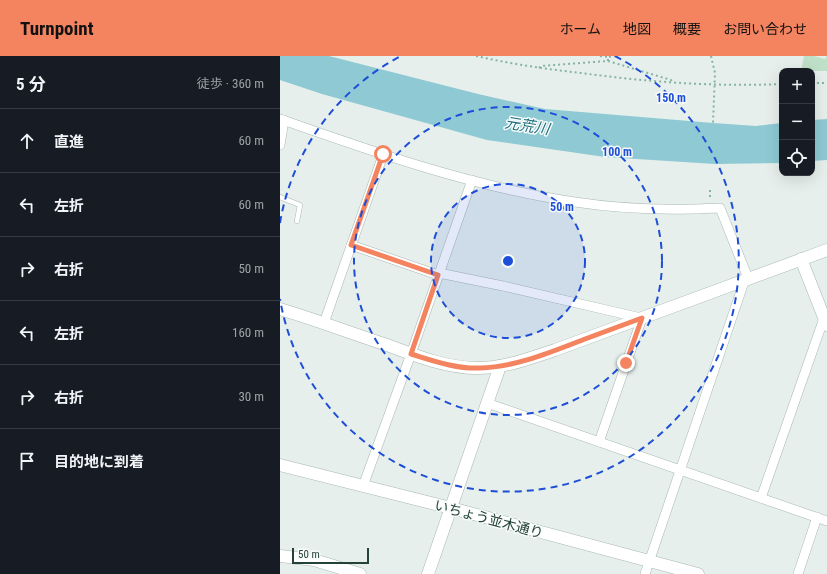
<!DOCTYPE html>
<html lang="ja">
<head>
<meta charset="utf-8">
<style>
  :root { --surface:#171b24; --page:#242831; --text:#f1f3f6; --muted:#9ea1a6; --line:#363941; --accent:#f4845f }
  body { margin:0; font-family:"Roboto Condensed","Noto Sans JP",sans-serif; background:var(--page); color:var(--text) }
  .controls { position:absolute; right:12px; top:12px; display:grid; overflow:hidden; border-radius:8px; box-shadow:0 4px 16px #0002 }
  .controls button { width:36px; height:36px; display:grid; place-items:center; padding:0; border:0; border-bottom:1px solid var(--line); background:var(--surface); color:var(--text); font:20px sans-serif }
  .scale { position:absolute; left:12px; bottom:10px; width:77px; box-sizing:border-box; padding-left:4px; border:2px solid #24423a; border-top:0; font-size:11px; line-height:14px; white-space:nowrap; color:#24423a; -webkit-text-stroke:3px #f7fbf9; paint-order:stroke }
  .stop { position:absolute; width:12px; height:12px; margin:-9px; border:3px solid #f4845f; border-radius:50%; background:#fff }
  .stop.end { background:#f4845f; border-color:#fff; box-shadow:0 1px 4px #0008 }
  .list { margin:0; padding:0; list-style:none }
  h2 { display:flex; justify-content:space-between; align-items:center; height:52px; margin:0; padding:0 16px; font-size:17px }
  h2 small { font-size:13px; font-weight:400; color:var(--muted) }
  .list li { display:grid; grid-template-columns:26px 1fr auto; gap:12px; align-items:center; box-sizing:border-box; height:64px; padding:0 16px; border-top:1px solid var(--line) }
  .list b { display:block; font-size:15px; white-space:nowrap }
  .list em { font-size:13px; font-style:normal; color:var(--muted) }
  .icon { flex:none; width:22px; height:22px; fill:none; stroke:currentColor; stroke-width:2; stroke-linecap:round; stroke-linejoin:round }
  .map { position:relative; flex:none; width:547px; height:518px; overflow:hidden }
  header { display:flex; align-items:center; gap:24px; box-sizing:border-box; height:56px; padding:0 20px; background:var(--accent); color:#111 }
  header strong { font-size:19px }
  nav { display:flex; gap:22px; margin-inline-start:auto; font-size:14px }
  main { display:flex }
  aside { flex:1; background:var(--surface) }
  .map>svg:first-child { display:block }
</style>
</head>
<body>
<header>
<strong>Turnpoint</strong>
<nav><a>ホーム</a><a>地図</a><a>概要</a><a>お問い合わせ</a></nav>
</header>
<main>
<aside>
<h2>5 分<small>徒歩 · 360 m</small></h2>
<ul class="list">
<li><svg class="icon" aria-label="ahead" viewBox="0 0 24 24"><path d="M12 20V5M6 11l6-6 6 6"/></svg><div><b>直進</b></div><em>60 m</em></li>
<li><svg class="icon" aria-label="left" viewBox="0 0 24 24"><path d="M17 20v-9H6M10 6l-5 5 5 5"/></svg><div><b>左折</b></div><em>60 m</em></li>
<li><svg class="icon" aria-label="right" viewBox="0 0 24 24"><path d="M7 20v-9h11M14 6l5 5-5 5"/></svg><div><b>右折</b></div><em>50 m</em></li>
<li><svg class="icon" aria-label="left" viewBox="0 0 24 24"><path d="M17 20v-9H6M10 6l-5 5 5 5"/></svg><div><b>左折</b></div><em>160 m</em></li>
<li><svg class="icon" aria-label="right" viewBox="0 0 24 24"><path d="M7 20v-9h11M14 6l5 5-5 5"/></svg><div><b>右折</b></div><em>30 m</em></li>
<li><svg class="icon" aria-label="arrive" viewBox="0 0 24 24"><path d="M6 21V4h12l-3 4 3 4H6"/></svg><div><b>目的地に到着</b></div></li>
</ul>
</aside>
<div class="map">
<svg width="547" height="518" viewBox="0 0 547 518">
  <rect width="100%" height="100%" fill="#e6efeb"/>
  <path fill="#bfe0c8" d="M524,0h10l11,3 2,-3v15h-26z"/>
  <g fill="#8ec9d4">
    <path d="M0,0h49l149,38 67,15 168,14 43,3 26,-3v40l-67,1 -110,-7 -118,-17 -165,-46 -42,-14z"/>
    <path d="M547,63v41l-15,1v-41z"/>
  </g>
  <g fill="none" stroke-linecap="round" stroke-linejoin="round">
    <g stroke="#a8b8b2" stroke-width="5.5">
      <path id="service" d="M0,141l20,8 -3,16"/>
    </g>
    <g stroke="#a8b8b2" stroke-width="10">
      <g id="minor">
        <path d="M0,63c96,34 194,68 295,83 39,6 79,8 118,7 9,0 18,-1 27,-1l28,70"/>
        <path d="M0,89l4,-25"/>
        <path d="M71,189l87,30"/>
        <path d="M159,217l64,13 138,32"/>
        <path d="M44,267l59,-168"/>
        <path d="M131,298l61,-174"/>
        <path d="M207,347l340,118"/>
        <path d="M319,386l43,-124"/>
        <path d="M83,430l48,-132"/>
        <path d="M481,442l63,-180"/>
        <path d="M365,518l100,-295"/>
        <path d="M518,518l19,-57"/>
      </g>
    </g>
    <g stroke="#a8b8b2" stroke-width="13">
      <g id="tertiary">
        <path d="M521,203l26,66"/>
        <path d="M0,253c36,11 71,24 107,36 29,11 60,23 91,23 27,0 53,-10 77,-18l272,-100"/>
        <path d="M0,409l171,43 247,66"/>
        <path d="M0,500l34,4 46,14"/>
        <path d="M148,518l72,-208"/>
      </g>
    </g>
    <g stroke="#86b3a5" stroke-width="2" stroke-dasharray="2 3" stroke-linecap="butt">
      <path d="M196,0c35,8 70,13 105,17 67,9 134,14 201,11"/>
      <path d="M320,0l8,1"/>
      <path d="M431,0l4,17 -2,50"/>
      <path d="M328,5l63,19 1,2"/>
      <path d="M259,12l2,-2 67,-5v-4l8,-1"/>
      <path d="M532,27h15"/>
      <path d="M430,134v9"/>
    </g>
    <use href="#service" stroke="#fff" stroke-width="4.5"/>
    <use href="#minor" stroke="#fff" stroke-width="9"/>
    <use href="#tertiary" stroke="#fff" stroke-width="12"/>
  </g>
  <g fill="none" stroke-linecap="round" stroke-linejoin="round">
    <path stroke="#f4845f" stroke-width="5" d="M103,98l-32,91 87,30 -27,79c23,7 45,15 69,14 36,-1 71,-16 105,-29 19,-7 38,-14 57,-21l-16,45"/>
  </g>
  <circle cx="228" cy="205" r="77" fill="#1d4ed8" fill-opacity=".12"/>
  <g fill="none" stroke="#1d4ed8" stroke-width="2" stroke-dasharray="7 5">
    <circle cx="228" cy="205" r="77"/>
    <circle cx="228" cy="205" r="154"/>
    <path d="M0 167A231 231 0 0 1 121 0M335 0A231 231 0 1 1 0 243"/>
  </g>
  <g text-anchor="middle" stroke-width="3" stroke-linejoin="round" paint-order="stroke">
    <g font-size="14" fill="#24423a" stroke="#f7fbf9">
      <text transform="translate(209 463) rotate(15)" y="5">いちょう並木通り</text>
    </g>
    <g font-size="15" font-style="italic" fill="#1c6f80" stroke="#f7fbf9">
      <text transform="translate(247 70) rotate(9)" y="5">元荒川</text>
    </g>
  </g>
  <circle cx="228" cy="205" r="6" fill="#1d4ed8" stroke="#f7fbf9" stroke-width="2"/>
  <g font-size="12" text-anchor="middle" font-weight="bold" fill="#1d4ed8" stroke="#f7fbf9" stroke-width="3" stroke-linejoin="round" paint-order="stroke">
    <text x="391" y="46">150 m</text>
    <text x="337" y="100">100 m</text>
    <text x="282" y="155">50 m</text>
  </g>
</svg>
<div class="controls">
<button>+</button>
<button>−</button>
<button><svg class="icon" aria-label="locate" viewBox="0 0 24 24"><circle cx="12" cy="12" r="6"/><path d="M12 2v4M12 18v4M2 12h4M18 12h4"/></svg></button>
</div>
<div class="scale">50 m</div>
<div class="stop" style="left:103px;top:98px"></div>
<div class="stop end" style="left:346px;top:307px"></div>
</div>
</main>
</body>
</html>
